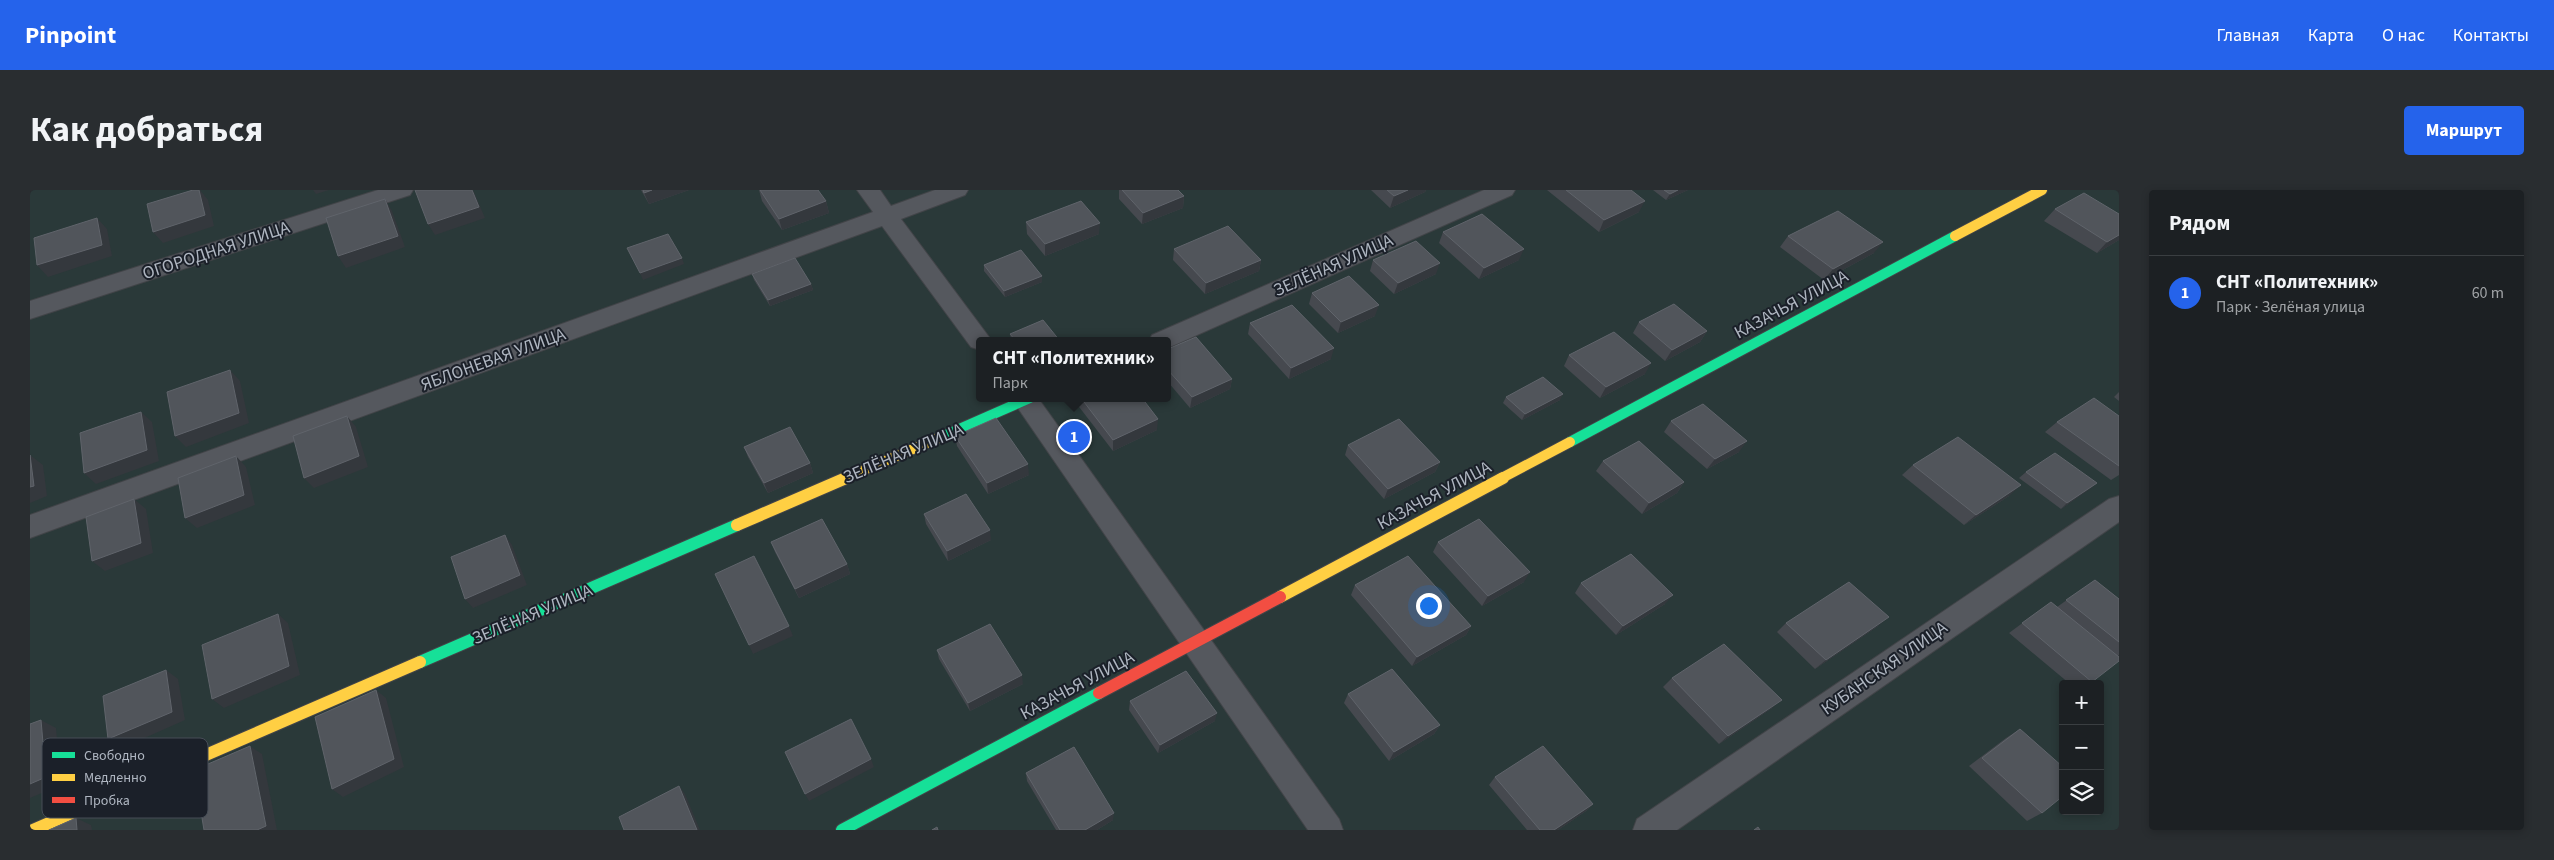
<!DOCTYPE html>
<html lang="ru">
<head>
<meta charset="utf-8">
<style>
  :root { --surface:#1c2023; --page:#292d30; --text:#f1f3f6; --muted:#a0a3a6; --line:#3a3e41; --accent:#2563eb }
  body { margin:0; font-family:"Source Sans 3",sans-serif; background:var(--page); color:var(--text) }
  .controls { position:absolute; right:15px; bottom:15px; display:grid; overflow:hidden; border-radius:5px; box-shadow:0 2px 8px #0003 }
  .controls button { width:45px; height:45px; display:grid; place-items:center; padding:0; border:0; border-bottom:1px solid var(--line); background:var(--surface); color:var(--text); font:25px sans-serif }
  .you { position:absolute; left:1398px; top:415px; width:18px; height:18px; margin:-12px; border:4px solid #fff; border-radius:50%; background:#1a73e8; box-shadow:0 0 0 8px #1a73e833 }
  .badge { display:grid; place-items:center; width:32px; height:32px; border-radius:50%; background:var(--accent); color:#fff; font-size:16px; font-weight:700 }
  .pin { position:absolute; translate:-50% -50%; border:2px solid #fff; box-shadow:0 1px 5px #0006 }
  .popup { position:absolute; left:946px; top:147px; width:195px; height:65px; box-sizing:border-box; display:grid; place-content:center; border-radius:5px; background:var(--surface); filter:drop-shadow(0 1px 4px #0005); font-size:16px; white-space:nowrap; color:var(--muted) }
  .popup b { font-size:19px; color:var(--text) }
  .popup::after { content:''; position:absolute; left:50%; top:100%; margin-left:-10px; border:10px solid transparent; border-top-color:var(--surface) }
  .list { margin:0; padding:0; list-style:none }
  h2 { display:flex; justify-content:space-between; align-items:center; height:65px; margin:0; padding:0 20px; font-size:21px }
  h2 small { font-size:16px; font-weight:400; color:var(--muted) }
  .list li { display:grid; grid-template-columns:32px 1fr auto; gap:15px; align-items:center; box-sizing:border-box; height:75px; padding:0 20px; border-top:1px solid var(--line) }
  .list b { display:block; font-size:19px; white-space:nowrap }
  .list p { margin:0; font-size:16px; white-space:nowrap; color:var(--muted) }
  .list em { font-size:16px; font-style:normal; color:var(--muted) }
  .icon { flex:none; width:28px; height:28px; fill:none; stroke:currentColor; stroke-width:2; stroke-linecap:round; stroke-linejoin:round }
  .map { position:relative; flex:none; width:2089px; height:640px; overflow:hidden; border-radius:5px }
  header { display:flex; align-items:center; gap:30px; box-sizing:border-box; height:70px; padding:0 25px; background:var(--accent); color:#fff }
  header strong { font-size:24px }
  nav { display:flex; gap:28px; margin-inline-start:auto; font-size:18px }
  .intro { display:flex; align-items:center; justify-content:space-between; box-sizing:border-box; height:120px; padding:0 30px }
  h1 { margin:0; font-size:35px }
  .button { padding:12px 22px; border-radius:5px; background:var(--accent); color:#fff; font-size:18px; font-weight:700 }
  main { display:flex; gap:30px; padding:0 30px }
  aside { flex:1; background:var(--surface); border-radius:5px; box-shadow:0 2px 8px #0003 }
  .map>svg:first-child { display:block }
</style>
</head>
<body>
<header>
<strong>Pinpoint</strong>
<nav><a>Главная</a><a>Карта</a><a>О нас</a><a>Контакты</a></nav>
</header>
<div class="intro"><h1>Как добраться</h1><a class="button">Маршрут</a></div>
<main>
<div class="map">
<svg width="2089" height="640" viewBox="0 0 2089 640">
  <rect width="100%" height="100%" fill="#262a2f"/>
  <path fill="#2a3939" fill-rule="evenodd" d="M0,0h2089v640h-2089zM950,151h188v57h-188zM2033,494h37v127h-37z"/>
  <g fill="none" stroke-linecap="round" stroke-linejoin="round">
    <g stroke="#424448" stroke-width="2">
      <g id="street">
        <path d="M348,0h35l-3,5 -380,124v-18z"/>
        <path d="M827,0h23l11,16 44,-16h33l-3,5 -64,24 91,122h-12v9l-9,-3 -89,-121 -852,312v-23l843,-303z"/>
        <path d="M1454,0h31l-3,5 -342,152 -2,1v-7h-19l3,-6z"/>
        <path d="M981,208h27l301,421 4,11h-35z"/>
        <path d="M2089,306v26l-442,308h-44l4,-11 472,-320z"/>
      </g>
    </g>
    <g stroke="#424448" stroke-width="12">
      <g id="fast-far1">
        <path d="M911,247l89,-39"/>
        <path d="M1540,252l385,-206"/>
      </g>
    </g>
    <g stroke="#424448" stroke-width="14">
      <g id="fast">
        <path d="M390,472l317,-137"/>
        <path d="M812,640l257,-137"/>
      </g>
    </g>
    <g stroke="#424448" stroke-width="12">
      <g id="slow-far1">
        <path d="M1925,46l87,-46"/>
        <path d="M813,289l98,-42"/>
        <path d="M1470,289l70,-37"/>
      </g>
    </g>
    <g stroke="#424448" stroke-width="14">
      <g id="slow">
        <path d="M707,335l109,-47"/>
        <path d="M1250,407l223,-119"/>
        <path d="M3,640l387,-168"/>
      </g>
    </g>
    <g stroke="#424448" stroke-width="14">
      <path id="jam" d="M1069,503l181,-96"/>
    </g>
    <use href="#street" fill="#55585e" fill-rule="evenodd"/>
    <use href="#fast-far1" stroke="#16e098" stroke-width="10"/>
    <use href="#fast" stroke="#16e098" stroke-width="12"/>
    <use href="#slow-far1" stroke="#ffcf43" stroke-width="10"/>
    <use href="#slow" stroke="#ffcf43" stroke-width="12"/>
    <use href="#jam" stroke="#f24e42" stroke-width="12"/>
  </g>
  <g fill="#46494f">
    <path d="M611,0h48l-40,14z"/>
    <path d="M729,0l67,11 3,12 -47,17 -20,-29z"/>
    <path d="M1089,0h59l6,6 -1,12 -41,16 -23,-25z"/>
    <path d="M1341,0h55l-1,2 -35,16z"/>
    <path d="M1517,0h84l8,22 -40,20z"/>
    <path d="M1623,0h35l-22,10z"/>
    <path d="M2025,19l64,5v26l-22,13 -53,-32z"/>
    <path d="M996,32l73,12 -54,22 -18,-22z"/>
    <path d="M1413,42l76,28 -40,19 -40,-36z"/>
    <path d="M1758,46l86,17 -50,27 -44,-33z"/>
    <path d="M1144,59l87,11 -2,11 -54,23 -32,-34z"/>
    <path d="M1343,70l63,14 -42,20 -24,-23z"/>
    <path d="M954,75l58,11v6l-37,15 -21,-26z"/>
    <path d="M722,84l59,10 2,6 -43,16 -16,-26z"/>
    <path d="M1282,103l63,23 -37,17 -29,-29z"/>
    <path d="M1609,132l68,9 -7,11 -35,19 -32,-28z"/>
    <path d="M1220,133l81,36 -42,20 -41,-45z"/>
    <path d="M980,144l50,7h-48l-1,-1z"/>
    <path d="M1138,159l64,30 -2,10 -40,19 -22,-26z"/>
    <path d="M1539,165l76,19 -45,24 -36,-32z"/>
    <path d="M2089,202v9l-5,-4z"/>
    <path d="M1476,207l54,3 -38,20 -19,-17z"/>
    <path d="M1043,208h69l15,32 -44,21 -40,-52z"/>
    <path d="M2089,226v59l-8,5 -66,-48 12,-10z"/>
    <path d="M1641,231l68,31 -32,17 -43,-37z"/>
    <path d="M925,246l74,39 -41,19 -31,-48z"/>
    <path d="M1318,255l92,17 -5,10 -51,27 -39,-44z"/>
    <path d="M714,257l66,16 3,10 -45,20 -20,-36z"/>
    <path d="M1573,271l81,21 -7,11 -35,21 -46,-43z"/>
    <path d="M1883,275l96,31 -45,29 -62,-50z"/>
    <path d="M1996,282l71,11 -36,26 -42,-31z"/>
    <path d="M894,324l67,26 -43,21 -22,-37z"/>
    <path d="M741,352l76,22 3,10 -51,24 -24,-46z"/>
    <path d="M1408,352l86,40 -42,24 -49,-54z"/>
    <path d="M2065,390l24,19v56l-27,27 -3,2h-19l-61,-51 42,-31 6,5z"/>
    <path d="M1551,393l84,21 -49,31 -41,-42z"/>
    <path d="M1325,395l116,41 -5,9 -54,31 -61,-71z"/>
    <path d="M1756,433l92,3 -63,43 -38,-37z"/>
    <path d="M907,460l86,34 -53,27 -31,-52z"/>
    <path d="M1642,488l100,30 -53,36 -56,-57z"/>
    <path d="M1318,504l92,31 -6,9 -45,27 -45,-58z"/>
    <path d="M1100,511l85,20 -57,32 -29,-43z"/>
    <path d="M1990,539l22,84 -15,8 -58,-55 37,-28z"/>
    <path d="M996,583l87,47 -16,10h-41l-29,-49z"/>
    <path d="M1465,587l98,27 -7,7 -28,19h-31l-38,-45z"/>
  </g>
  <g fill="#34383d">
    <path d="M169,0h1l8,10 6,26 -51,17 -10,-11z"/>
    <path d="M283,0h16l-13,4z"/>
    <path d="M442,0h1l12,28 -50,17 -7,-11z"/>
    <path d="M622,0h37l-40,14 -5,-11z"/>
    <path d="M1378,0h18l-1,2 -35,16 4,-12z"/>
    <path d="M1648,0h10l-22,10 4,-6z"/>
    <path d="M1154,6l-1,12 -41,16 1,-11z"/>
    <path d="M355,9l7,12 13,36 -59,21 -8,-12z"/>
    <path d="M796,11l3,12 -47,17 -3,-11z"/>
    <path d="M1615,11l-6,11 -40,20 5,-12z"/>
    <path d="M67,28l10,11 5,27 -64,21 -11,-12z"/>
    <path d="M1070,33l-1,11 -54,22v-12z"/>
    <path d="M2089,45v5l-22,13 10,-11z"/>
    <path d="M1853,52l-9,11 -50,27 9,-11z"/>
    <path d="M1494,59l-5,11 -40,19 5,-11z"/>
    <path d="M652,68l2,6 -41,16 -3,-7z"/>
    <path d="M1231,70l-2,11 -54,23 1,-11z"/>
    <path d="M1410,73l-4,11 -42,20 4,-11z"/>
    <path d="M1012,86v6l-37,15 -1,-6z"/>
    <path d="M781,94l2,6 -43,16 -2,-6z"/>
    <path d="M1349,115l-4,11 -37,17 3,-11z"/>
    <path d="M1677,141l-7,11 -35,19 7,-11z"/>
    <path d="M1304,158l-3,11 -42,20 2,-11z"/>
    <path d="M1621,173l-6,11 -45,24 6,-11z"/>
    <path d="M200,180l10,11 9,42 -63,24 -11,-11z"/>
    <path d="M1202,189l-2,10 -40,19 2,-11z"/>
    <path d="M1533,204l-3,6 -38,20 3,-6z"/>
    <path d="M111,222l11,10 7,39 -63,23 -12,-11z"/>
    <path d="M317,226l9,11 12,40 -54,21 -10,-10z"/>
    <path d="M1128,229l-1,11 -44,21v-11z"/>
    <path d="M1717,251l-8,11 -32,17 8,-10z"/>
    <path d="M0,265l13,10 4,31 -17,7z"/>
    <path d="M206,266l10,11 9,38 -58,23 -12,-10z"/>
    <path d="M1410,272l-5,10 -51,27 4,-10z"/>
    <path d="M780,273l3,10 -45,20 -4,-10z"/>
    <path d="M998,274l1,11 -41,19 -1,-11z"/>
    <path d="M1654,292l-7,11 -35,21 7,-11z"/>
    <path d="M2067,293l-7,6 -29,20 6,-6z"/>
    <path d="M1991,295l-12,11 -45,29 12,-10z"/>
    <path d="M104,309l12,10 7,44 -48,18 -13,-10z"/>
    <path d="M960,340l1,10 -43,21 -1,-10z"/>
    <path d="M475,345l7,10 15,40 -54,23 -8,-9z"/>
    <path d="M817,374l3,10 -51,24 -4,-9z"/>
    <path d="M1500,382l-6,10 -42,24 6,-10z"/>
    <path d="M1643,405l-8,9 -49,31 7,-9z"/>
    <path d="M248,424l10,9 12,52 -76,33 -12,-9z"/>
    <path d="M1859,427l-11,9 -63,43 11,-9z"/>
    <path d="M759,436l4,10 -40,18 -4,-9z"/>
    <path d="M1441,436l-5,9 -54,31 5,-9z"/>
    <path d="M136,480l12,9 7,41 -63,28 -14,-9z"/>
    <path d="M992,485l1,9 -53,27 -2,-8z"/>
    <path d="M346,500l10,8 18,69 -61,30 -11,-8z"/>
    <path d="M1752,510l-10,8 -53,36 9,-8z"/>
    <path d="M1187,523l-2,8 -57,32 2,-8z"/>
    <path d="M11,530l15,8 5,57 -31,13v-14z"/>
    <path d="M1410,535l-6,9 -45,27 5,-9z"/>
    <path d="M220,556l12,8 15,76h-20z"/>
    <path d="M841,569l3,8 -65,34 -4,-7z"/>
    <path d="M649,596l6,8 15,36h-3z"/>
    <path d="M1563,614l-7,7 -28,19h-4z"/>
    <path d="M1084,623l-1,7 -16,10h-12z"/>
    <path d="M46,628l15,7 1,5h-15z"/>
  </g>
  <g fill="#51555b" stroke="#60646b">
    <path d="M163,0h6l6,25 -52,17 -6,-28z"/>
    <path d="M385,0h57l7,17 -51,17z"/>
    <path d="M613,0h9l-8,3z"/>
    <path d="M730,0h58l8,11 -47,18z"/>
    <path d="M1092,0h56l6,6 -41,17z"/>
    <path d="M1357,0h21l-14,6z"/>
    <path d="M1536,0h65l14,11 -41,19z"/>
    <path d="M1634,0h14l-8,4z"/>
    <path d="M2054,3l35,21v21l-12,7 -52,-33z"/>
    <path d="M355,9l13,37 -60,20 -12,-38z"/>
    <path d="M1051,11l19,22 -55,21 -19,-22z"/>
    <path d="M1808,21l45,31 -50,27 -45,-33z"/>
    <path d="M1452,24l42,35 -40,19 -41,-36z"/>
    <path d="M67,28l5,27 -65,20 -3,-27z"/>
    <path d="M1198,36l33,34 -55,23 -32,-34z"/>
    <path d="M638,44l14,24 -42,15 -13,-25z"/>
    <path d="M1386,51l24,22 -42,20 -25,-23z"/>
    <path d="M991,60l21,26 -38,15 -20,-26z"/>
    <path d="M765,68l16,26 -43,16 -16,-26z"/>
    <path d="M1319,86l30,29 -38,17 -29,-29z"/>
    <path d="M1644,114l33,27 -35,19 -33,-28z"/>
    <path d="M1262,115l42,43 -43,20 -41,-45z"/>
    <path d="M1013,130l17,21h-44l-6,-7z"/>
    <path d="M1584,142l37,31 -45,24 -37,-32z"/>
    <path d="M1166,147l36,42 -40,18 -24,-27v-21z"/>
    <path d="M200,180l9,43 -64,23 -8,-44z"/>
    <path d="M1513,187l20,17 -38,20 -19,-17z"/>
    <path d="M1051,208h61l16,21 -45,21z"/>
    <path d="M2064,208l25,18v50l-62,-44z"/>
    <path d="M1673,214l44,37 -32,18 -44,-38z"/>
    <path d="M111,222l6,38 -63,23 -4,-40z"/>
    <path d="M317,226l12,40 -55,22 -11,-42z"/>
    <path d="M966,228l32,46 -41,19 -32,-47z"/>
    <path d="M1369,229l41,43 -52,27 -40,-44z"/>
    <path d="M760,237l20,36 -46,20 -20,-36z"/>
    <path d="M1928,247l63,48 -45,30 -63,-50z"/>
    <path d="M1609,251l45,41 -35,21 -46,-42z"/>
    <path d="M2025,263l42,30 -30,20 -41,-31z"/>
    <path d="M0,265l4,31 -4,1z"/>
    <path d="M206,266l8,39 -59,23 -7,-40z"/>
    <path d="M936,304l24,36 -43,21 -23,-37z"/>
    <path d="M104,309l7,44 -49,18 -6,-44z"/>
    <path d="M792,329l25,45 -52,25 -24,-47z"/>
    <path d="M1449,329l51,53 -42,24 -50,-54z"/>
    <path d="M475,345l15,40 -55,24 -14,-42z"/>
    <path d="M1601,364l42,41 -50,31 -42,-43z"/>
    <path d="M724,366l35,70 -40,19 -34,-71z"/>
    <path d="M1378,366l63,70 -54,31 -62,-72z"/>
    <path d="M2065,390l24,19v43l-53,-42z"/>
    <path d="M1819,392l40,35 -63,43 -40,-37z"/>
    <path d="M2021,412l68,55v4l-27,21 -70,-59z"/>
    <path d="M248,424l11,52 -77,33 -10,-54z"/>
    <path d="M960,434l32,51 -54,28 -31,-53z"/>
    <path d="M1694,454l58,56 -54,36 -56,-58z"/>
    <path d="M1362,479l48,56 -46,27 -46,-58z"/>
    <path d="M136,480l6,42 -64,27 -5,-43z"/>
    <path d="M1156,481l31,42 -57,32 -30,-44z"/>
    <path d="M346,500l18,69 -62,30 -17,-72z"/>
    <path d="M821,529l20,40 -66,35 -20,-42z"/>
    <path d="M11,530l5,57 -16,7v-60z"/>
    <path d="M1990,539l43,38v29l-21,17 -60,-55z"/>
    <path d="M220,556l16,80 -9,4h-53l-10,-60z"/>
    <path d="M1513,556l50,58 -39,26h-14l-45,-53z"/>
    <path d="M1044,557l40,66 -29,17h-25l-34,-57z"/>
    <path d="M649,596l18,44h-73l-5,-13z"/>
    <path d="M46,628l1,12h-28z"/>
    <path d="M907,637l1,3h-6z"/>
    <path d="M1728,637l2,3h-6z"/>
  </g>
  <g text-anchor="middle" stroke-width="4" stroke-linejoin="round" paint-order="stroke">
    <g font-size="18" fill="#afb6c1" stroke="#1b2029">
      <text transform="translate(186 60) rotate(-18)" y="6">ОГОРОДНАЯ УЛИЦА</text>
      <text transform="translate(1303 75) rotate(-24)" y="6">ЗЕЛЁНАЯ УЛИЦА</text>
      <text transform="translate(1761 114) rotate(-28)" y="6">КАЗАЧЬЯ УЛИЦА</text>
      <text transform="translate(463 169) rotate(-20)" y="6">ЯБЛОНЕВАЯ УЛИЦА</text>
      <text transform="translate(873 263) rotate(-23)" y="6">ЗЕЛЁНАЯ УЛИЦА</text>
      <text transform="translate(1404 305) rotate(-28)" y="6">КАЗАЧЬЯ УЛИЦА</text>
      <text transform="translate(502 424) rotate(-23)" y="6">ЗЕЛЁНАЯ УЛИЦА</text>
      <text transform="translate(1854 478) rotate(-35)" y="6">КУБАНСКАЯ УЛИЦА</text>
      <text transform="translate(1047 495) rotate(-28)" y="6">КАЗАЧЬЯ УЛИЦА</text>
    </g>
  </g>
  <rect x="12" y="548" width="166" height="80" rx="8" fill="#1b2029" stroke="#474d57" stroke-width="1"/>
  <rect x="22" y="562" width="23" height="6" fill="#16e098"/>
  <rect x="22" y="584" width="23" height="7" fill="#ffcf43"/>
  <rect x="22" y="607" width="23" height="6" fill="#f24e42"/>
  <g font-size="14" fill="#afb6c1">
    <text x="54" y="570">Свободно</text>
    <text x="54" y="592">Медленно</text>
    <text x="54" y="615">Пробка</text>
  </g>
</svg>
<div class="controls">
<button>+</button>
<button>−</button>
<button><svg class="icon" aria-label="layers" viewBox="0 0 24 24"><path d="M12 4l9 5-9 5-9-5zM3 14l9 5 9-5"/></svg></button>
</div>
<div class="you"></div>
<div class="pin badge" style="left:1044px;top:247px">1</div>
<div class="popup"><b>СНТ «Политехник»</b>Парк</div>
</div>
<aside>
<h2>Рядом<small></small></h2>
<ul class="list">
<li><span class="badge">1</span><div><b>СНТ «Политехник»</b><p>Парк · Зелёная улица</p></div><em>60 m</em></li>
</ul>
</aside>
</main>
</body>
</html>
